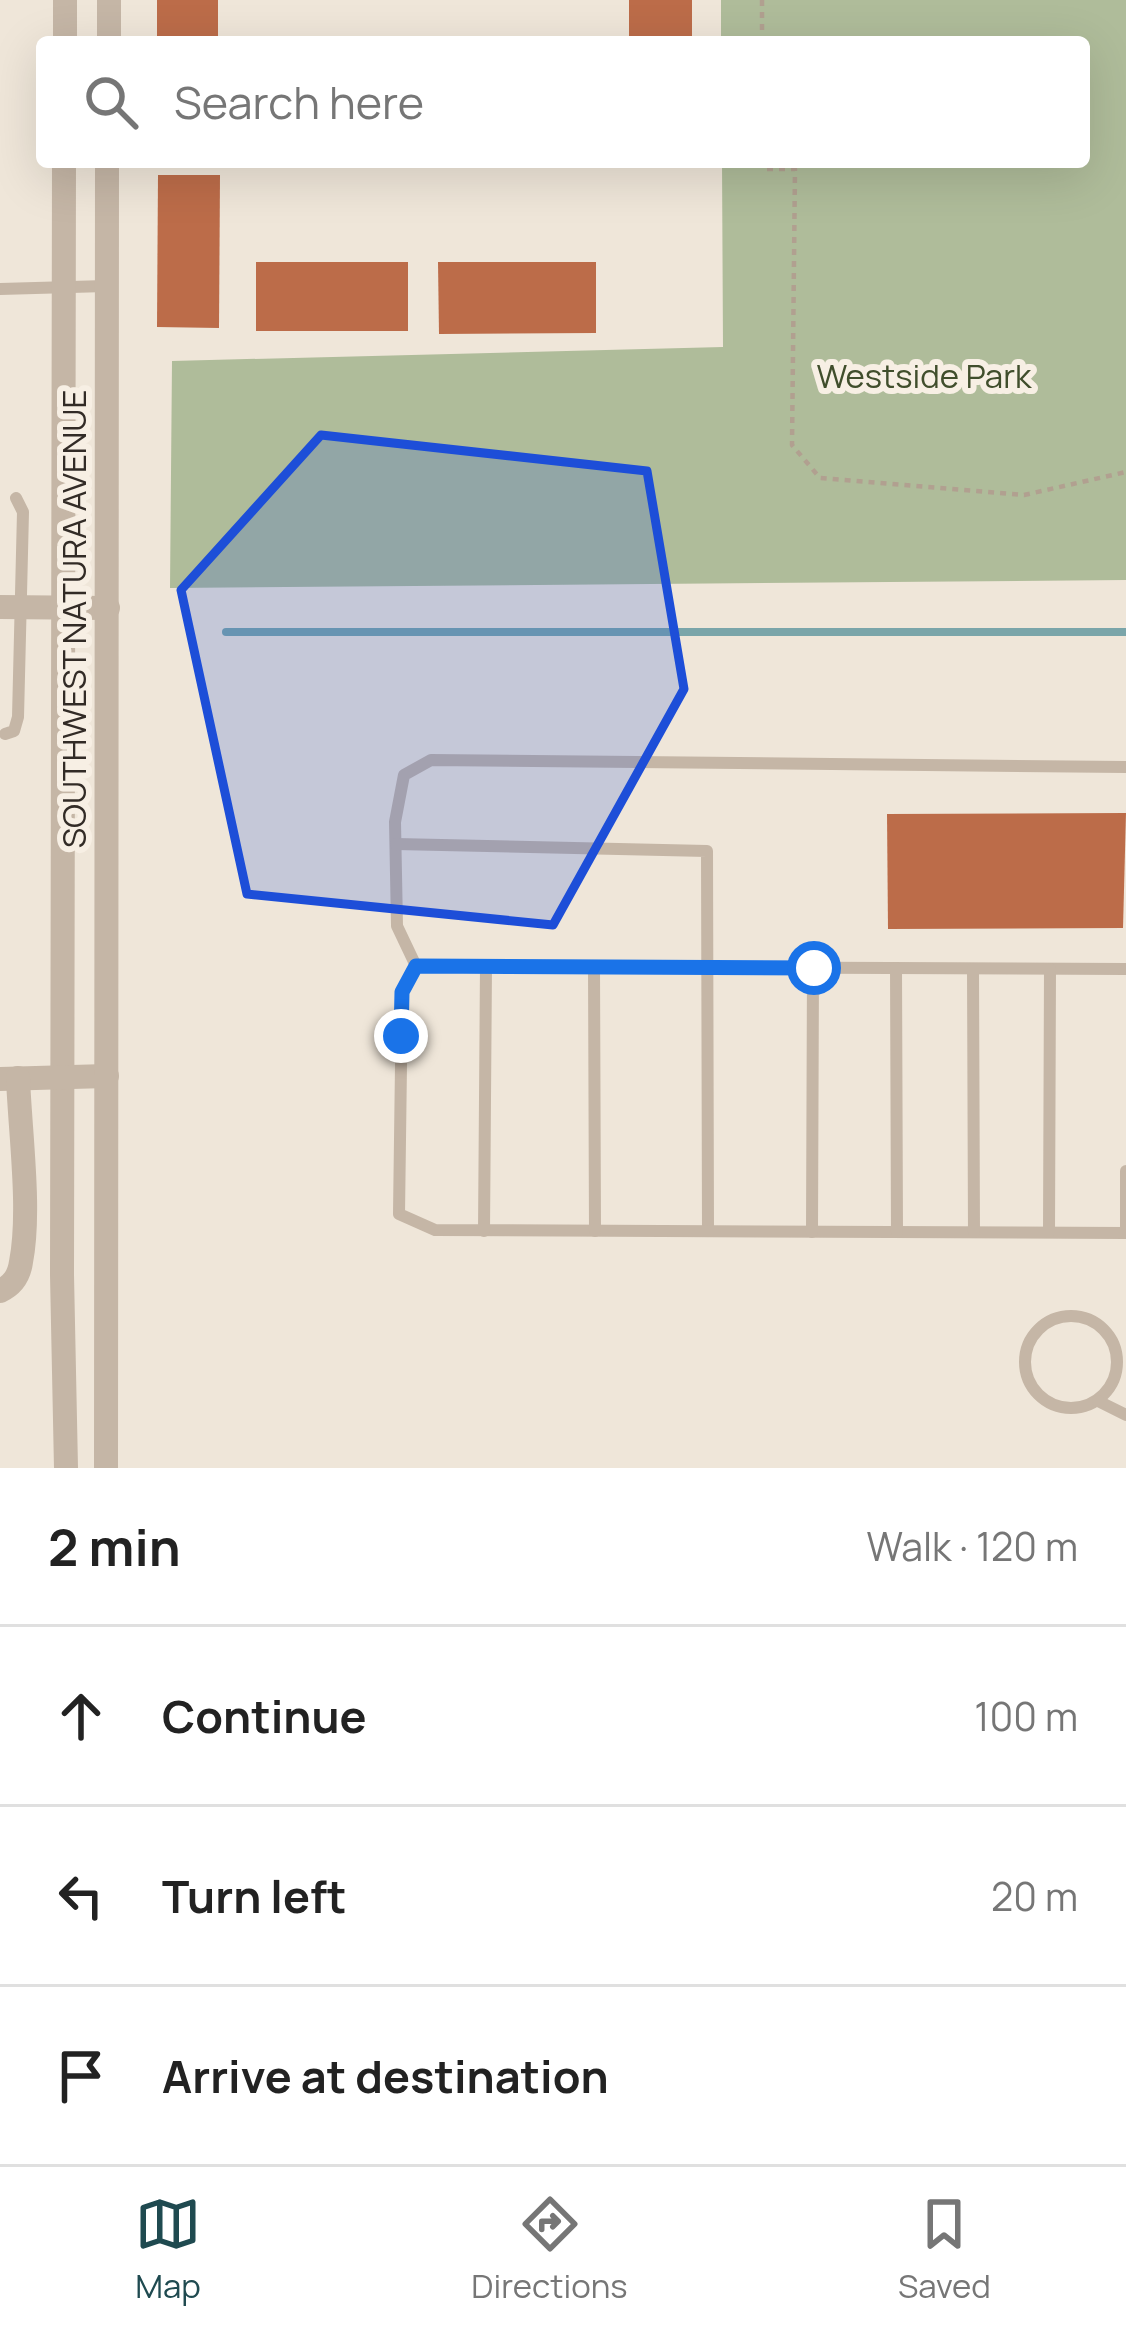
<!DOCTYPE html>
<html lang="en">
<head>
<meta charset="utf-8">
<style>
  :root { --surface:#fff; --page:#f2f2f2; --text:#222; --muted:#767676; --line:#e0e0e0; --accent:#1f4a50 }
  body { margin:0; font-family:Manrope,sans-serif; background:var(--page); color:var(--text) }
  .stop { position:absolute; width:36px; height:36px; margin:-27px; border:9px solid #1a73e8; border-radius:50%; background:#fff }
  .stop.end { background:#1a73e8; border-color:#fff; box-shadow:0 3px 12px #0008 }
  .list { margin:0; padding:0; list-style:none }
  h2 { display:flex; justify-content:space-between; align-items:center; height:156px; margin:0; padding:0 48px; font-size:51px }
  h2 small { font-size:39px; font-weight:400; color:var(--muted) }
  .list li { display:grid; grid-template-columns:78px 1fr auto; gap:36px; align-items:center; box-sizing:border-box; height:180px; padding:0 48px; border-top:3px solid var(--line) }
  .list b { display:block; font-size:45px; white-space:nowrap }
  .list em { font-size:39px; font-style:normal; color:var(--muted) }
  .icon { flex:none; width:66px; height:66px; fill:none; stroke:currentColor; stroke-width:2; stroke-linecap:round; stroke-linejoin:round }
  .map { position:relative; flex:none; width:1126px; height:1468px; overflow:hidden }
  .search { position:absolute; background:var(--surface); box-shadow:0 12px 48px #0002; left:36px; right:36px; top:36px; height:132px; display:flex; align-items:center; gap:30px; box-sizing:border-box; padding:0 42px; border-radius:12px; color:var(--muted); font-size:45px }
  .sheet { height:696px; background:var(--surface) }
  nav { display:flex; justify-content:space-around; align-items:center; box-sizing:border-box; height:168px; border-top:3px solid var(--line); background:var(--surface); font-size:33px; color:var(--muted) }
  nav a { display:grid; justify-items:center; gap:6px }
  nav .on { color:var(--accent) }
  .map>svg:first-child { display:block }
</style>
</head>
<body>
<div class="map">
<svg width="1126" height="1468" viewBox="0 0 1126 1468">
  <rect width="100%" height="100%" fill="#efe6d9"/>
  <path fill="#afbc9a" d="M721,0h405v580l-956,8 2,-227 551,-14 -1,-185h362v-120h-363z"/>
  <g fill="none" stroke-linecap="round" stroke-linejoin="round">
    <path stroke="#7aa5a9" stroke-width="8" d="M226,632h900"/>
  </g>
  <g fill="#bc6c49">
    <rect x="157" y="0" width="61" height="42"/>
    <rect x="629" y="0" width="63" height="42"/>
    <path d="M158,175h62l-1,153 -62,-1z"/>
    <rect x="256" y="262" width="152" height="69"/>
    <path d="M438,262h158v71l-157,1z"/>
    <path d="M1126,813l-3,115 -235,1 -1,-115z"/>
  </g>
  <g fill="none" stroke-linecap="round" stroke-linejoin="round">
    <g stroke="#b1a090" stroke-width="4.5" stroke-dasharray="6 6" stroke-linecap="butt">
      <path d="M762,42v-42"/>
      <path d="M762,162v7h33l-3,276 28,33 204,17 102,-23"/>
    </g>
    <g stroke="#c5b6a6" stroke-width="12">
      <path d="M0,289l106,-3"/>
      <path d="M5,734l9,-3 4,-14 5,-205 -7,-14"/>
      <path d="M1126,767l-695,-7 -27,15 -9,47 2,104 19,40 710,3"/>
      <path d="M396,844l311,7 1,380"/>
      <path d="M416,966l-14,25 -3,223 36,16 691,3"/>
      <path d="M594,967l1,264"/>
      <path d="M896,968l1,264"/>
      <path d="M973,969l1,263"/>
      <path d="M484,1231l2,-265"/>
      <path d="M812,1232l1,-264"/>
      <path d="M1049,1232l1,-263"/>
      <path d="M1126,1233v-62"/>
      <circle cx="1071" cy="1362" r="46"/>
      <path d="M1098,1401l28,14"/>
    </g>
    <g stroke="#c5b6a6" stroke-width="24">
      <path d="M65,42v-42"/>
      <path d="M109,42v-42"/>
      <path d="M64,162l-2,1113 4,193"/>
      <path d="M0,607l108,1"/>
      <path d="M0,1079l107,-3"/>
      <path d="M0,1291c13,-6 19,-15 21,-29 10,-51 -1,-130 -3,-184"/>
      <path d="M106,1468l1,-1306"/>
    </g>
  </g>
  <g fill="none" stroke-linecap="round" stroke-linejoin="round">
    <path stroke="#1a73e8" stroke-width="15" d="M401,1036l1,-44 14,-26 398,2"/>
  </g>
  <path fill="#1d4ed8" fill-opacity="0.2" stroke="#1d4ed8" stroke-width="9" stroke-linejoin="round" d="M321,435l326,36 37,218 -131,236 -306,-31 -66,-304z"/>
  <g text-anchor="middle" stroke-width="12" stroke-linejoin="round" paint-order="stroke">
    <g font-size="33" fill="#404e2c" stroke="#f7efe4">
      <text x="924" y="388">Westside Park</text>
    </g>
    <g font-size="33" fill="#322b26" stroke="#f7efe4">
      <text transform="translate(74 619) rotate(-90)" y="12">SOUTHWEST NATURA AVENUE</text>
    </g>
  </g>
</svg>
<div class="stop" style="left:814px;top:968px"></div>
<div class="stop end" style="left:401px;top:1036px"></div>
<div class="search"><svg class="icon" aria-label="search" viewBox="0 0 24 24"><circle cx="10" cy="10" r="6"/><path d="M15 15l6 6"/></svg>Search here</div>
</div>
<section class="sheet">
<h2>2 min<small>Walk · 120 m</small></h2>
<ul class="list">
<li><svg class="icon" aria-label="ahead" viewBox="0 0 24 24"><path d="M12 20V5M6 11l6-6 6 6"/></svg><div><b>Continue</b></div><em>100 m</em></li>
<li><svg class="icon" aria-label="left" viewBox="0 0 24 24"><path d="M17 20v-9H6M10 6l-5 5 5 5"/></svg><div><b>Turn left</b></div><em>20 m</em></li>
<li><svg class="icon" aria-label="arrive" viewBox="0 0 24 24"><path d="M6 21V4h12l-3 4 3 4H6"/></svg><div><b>Arrive at destination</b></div></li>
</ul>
</section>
<nav>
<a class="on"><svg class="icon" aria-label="map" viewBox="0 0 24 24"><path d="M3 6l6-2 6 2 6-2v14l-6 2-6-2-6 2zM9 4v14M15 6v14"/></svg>Map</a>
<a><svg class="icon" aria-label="directions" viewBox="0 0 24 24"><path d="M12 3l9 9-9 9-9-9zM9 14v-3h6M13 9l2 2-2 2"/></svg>Directions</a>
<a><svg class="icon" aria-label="saved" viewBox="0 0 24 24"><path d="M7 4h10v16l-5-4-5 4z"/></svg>Saved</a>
</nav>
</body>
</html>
